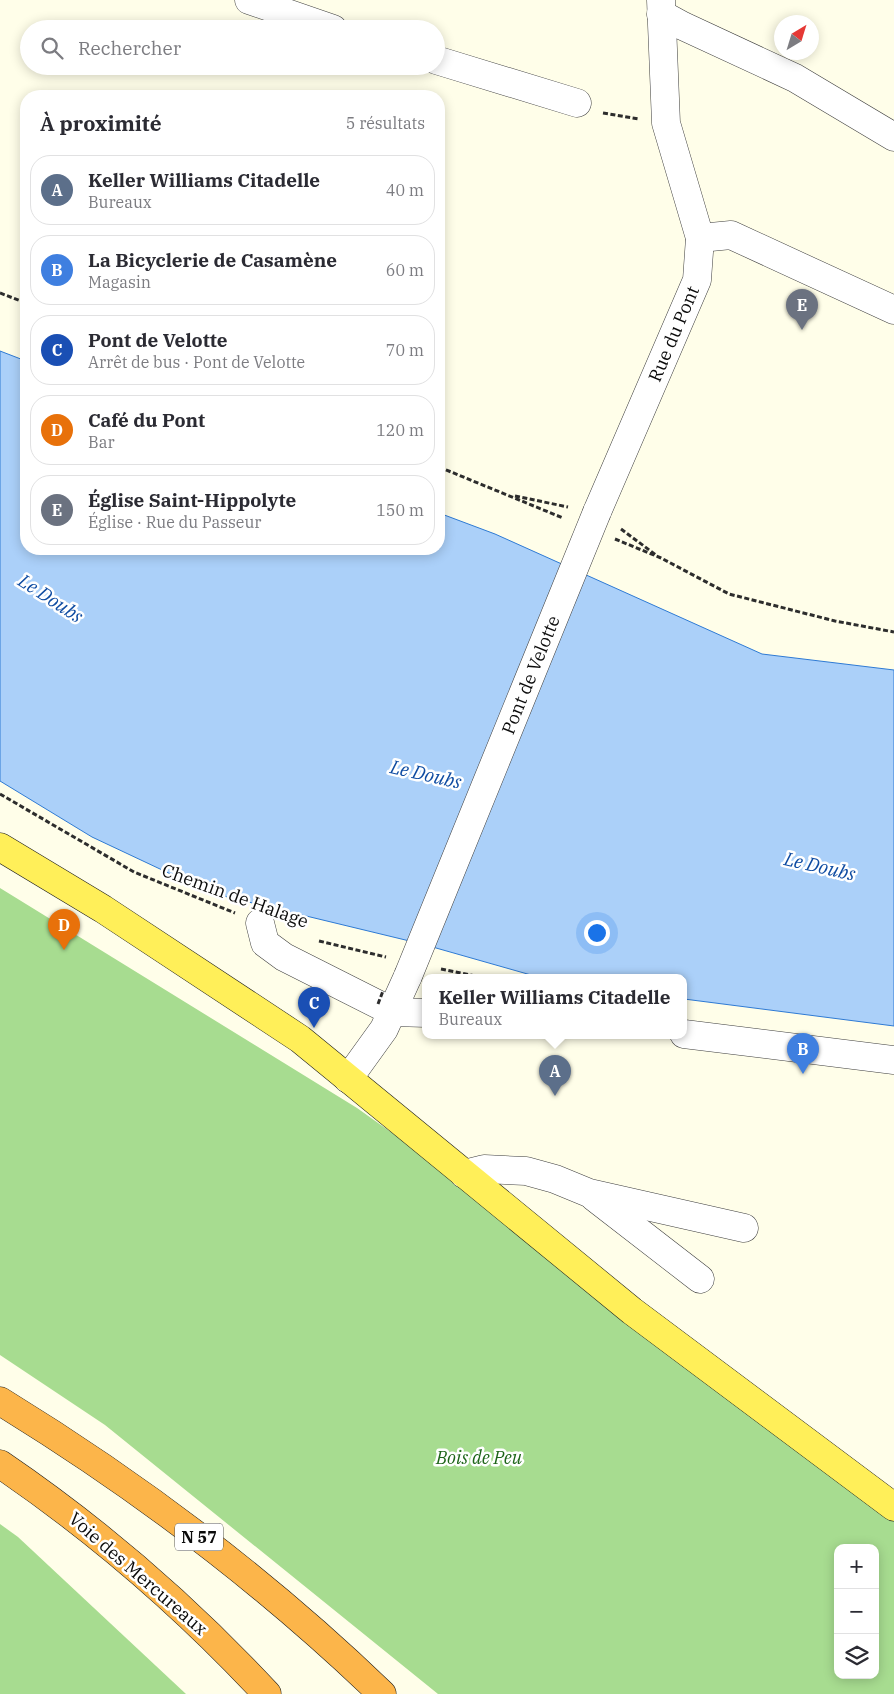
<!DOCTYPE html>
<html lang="fr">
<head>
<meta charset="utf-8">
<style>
  :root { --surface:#fff; --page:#f2f2f3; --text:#2b2b33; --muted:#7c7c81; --line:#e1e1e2; --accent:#0b8043 }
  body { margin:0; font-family:"IBM Plex Serif",serif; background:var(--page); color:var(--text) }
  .controls { position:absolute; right:15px; bottom:15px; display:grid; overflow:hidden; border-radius:10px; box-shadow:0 2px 12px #0003 }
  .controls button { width:45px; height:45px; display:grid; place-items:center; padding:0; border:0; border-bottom:1px solid var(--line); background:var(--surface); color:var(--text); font:25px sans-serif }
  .compass { position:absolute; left:774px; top:15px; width:45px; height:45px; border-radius:50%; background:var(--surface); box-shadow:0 2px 12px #0003; rotate:38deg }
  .you { position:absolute; left:596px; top:932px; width:18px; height:18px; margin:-12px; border:4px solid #fff; border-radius:50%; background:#1a73e8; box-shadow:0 0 0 8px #1a73e833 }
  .badge { display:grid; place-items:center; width:32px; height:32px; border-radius:50%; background:var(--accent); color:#fff; font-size:16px; font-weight:700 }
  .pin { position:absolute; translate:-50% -41px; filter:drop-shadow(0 1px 2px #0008) }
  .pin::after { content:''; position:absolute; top:26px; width:18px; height:15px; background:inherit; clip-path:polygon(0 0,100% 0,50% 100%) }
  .popup { position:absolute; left:422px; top:974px; width:265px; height:65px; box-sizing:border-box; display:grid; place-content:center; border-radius:10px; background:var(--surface); filter:drop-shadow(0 1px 4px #0005); font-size:16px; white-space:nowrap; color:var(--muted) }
  .popup b { font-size:19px; color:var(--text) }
  .popup::after { content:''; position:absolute; left:50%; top:100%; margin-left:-10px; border:10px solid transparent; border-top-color:var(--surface) }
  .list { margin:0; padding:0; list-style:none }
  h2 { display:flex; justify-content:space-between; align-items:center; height:65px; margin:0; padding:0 20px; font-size:21px }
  h2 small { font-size:16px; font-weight:400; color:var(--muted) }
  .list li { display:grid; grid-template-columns:32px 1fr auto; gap:15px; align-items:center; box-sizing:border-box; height:70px; margin:0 10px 10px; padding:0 10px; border:1px solid var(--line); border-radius:20px }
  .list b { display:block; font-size:19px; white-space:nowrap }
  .list p { margin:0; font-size:16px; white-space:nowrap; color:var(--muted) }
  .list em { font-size:16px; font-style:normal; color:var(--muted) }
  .icon { flex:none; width:28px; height:28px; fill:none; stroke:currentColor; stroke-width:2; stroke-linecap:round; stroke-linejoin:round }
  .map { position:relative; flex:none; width:894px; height:1694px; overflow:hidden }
  .search { position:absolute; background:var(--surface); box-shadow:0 2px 12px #0003; left:20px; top:20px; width:425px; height:55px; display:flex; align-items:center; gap:12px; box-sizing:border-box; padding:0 18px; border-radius:28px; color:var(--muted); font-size:19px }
  .panel { position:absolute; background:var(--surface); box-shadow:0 2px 12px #0003; left:20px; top:90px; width:425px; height:465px; border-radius:20px }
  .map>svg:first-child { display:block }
</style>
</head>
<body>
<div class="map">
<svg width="894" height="1694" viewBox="0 0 894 1694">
  <rect width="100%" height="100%" fill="#fffee9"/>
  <g fill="#a7dc90" fill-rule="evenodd">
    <path d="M0,888l357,220 183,130 354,282v174h-456l-333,-269 -105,-70zM838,1548h37v127h-37z"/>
    <path d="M0,1524l18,13 168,157h-186z"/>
  </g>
  <path fill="#abd0f9" stroke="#2e7ad4" d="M0,351l26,10v188h413v-36l56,21 267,120 132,16v356l-210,-27v-22h-146l-116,-33 -211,-51 -119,-56 -92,-56z"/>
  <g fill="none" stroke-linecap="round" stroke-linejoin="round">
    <g stroke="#3e3e3e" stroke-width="29">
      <g id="minor">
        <path d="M249,0l84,29"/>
        <path d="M661,14l22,12 112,52 99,59"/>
        <path d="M436,60l141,43"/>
        <path d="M700,238l31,-3 163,75"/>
        <path d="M597,512l100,-232 3,-42 -34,-115 -5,-123"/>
        <path d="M260,923l5,20 19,14 109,55 33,1"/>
        <path d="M684,1034l210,26"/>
        <path d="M348,1079l36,-50 24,-53"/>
        <path d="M464,1174l20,-5 42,2 29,8 34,14 155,35"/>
        <path d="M594,1197l106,82"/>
      </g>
    </g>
    <g stroke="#1c1c1c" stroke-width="29">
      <path id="major" d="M0,847l103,62 197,130 332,272 262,196"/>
    </g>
    <g stroke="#1c1c1c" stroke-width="29">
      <g id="highway">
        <path d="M0,1401c137,84 266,181 382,293"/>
        <path d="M0,1464c97,66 187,144 267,230"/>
      </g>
    </g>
    <g stroke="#2d2d2d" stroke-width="3" stroke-dasharray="5 2.5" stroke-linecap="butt">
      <path d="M603,113l36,6"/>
      <path d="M0,293l26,10"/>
      <path d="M439,467l124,51"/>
      <path d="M515,496l53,11"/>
      <path d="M621,529l35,26"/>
      <path d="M615,539l46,19 68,36 106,27 59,11"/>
      <path d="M0,794l134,78 101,41"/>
      <path d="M319,941l67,16"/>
      <path d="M441,969l39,8"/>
    </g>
    <use href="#minor" stroke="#fff" stroke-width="28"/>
    <use href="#major" stroke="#ffef59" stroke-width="28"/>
    <use href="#highway" stroke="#fcb54a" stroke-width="28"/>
    <g stroke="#3e3e3e" stroke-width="29" stroke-linecap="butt">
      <path id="minor-bridge" d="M408,976l189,-464"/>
    </g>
    <path stroke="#2d2d2d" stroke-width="3" stroke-dasharray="5 2.5" stroke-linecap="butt" d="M378,1004l5,-13"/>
    <use href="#minor-bridge" stroke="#fff" stroke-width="28"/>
  </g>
  <g text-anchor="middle" stroke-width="5" stroke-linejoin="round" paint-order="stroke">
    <rect fill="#fff" stroke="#545454" stroke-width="1" x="175" y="1523.5" width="48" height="27" rx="4"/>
    <g font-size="16" font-weight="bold" fill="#0b0b0b">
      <text x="199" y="1543">N 57</text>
    </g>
    <g font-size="18" fill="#0b0b0b" stroke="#fff">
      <text transform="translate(674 334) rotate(-67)" y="6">Rue du Pont</text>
      <text transform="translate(531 675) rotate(-68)" y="6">Pont de Velotte</text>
      <text transform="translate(235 896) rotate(20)" y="6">Chemin de Halage</text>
      <text transform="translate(138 1574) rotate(41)" y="6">Voie des Mercureaux</text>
    </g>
    <g font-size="18" font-style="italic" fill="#1e6519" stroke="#fff">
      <text x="479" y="1464">Bois de Peu</text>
    </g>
    <g font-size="19" font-style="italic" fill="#0f4ca2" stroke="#fff">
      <text transform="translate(51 598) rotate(33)" y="7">Le Doubs</text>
      <text transform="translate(426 774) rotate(13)" y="7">Le Doubs</text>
      <text transform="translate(820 866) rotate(13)" y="7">Le Doubs</text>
    </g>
  </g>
</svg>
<div class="controls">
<button>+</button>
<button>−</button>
<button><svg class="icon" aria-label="layers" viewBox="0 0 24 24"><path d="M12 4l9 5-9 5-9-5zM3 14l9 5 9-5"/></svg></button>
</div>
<svg class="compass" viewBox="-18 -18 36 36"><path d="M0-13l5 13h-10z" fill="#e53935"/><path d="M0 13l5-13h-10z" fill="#7c7c81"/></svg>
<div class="you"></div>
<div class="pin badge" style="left:555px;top:1096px;background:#5c6f8a">A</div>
<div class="popup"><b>Keller Williams Citadelle</b>Bureaux</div>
<div class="pin badge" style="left:803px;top:1074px;background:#3f7fe0">B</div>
<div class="pin badge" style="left:314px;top:1028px;background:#1a4fb4">C</div>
<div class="pin badge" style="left:64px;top:950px;background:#e8710a">D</div>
<div class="pin badge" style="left:802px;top:330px;background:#6b7280">E</div>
<div class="search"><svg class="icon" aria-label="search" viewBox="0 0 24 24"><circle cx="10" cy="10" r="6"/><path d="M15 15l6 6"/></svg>Rechercher</div>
<section class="panel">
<h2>À proximité<small>5 résultats</small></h2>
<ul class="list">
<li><span class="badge" style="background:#5c6f8a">A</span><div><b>Keller Williams Citadelle</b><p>Bureaux</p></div><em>40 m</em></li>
<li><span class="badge" style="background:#3f7fe0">B</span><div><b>La Bicyclerie de Casamène</b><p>Magasin</p></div><em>60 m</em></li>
<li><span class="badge" style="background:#1a4fb4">C</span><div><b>Pont de Velotte</b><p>Arrêt de bus · Pont de Velotte</p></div><em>70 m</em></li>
<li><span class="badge" style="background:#e8710a">D</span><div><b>Café du Pont</b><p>Bar</p></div><em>120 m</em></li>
<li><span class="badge" style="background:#6b7280">E</span><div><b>Église Saint-Hippolyte</b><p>Église · Rue du Passeur</p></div><em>150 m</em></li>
</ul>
</section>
</div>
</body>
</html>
